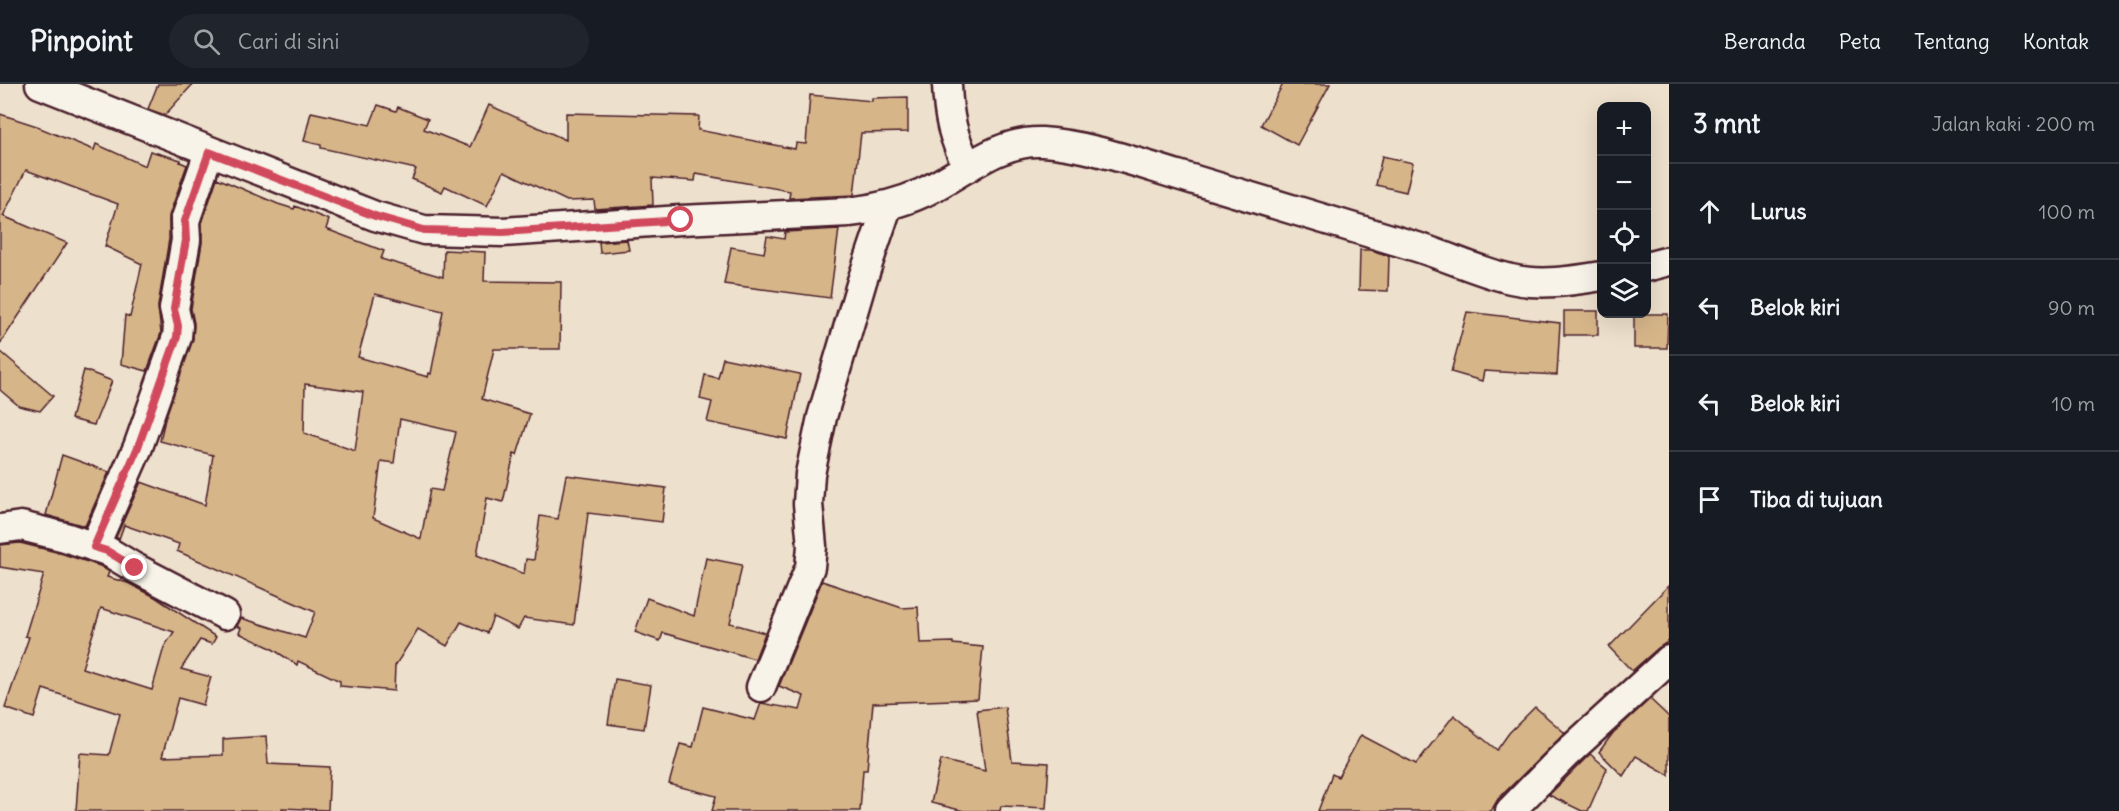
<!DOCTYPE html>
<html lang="id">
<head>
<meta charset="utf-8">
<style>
  :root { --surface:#171b24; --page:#20242c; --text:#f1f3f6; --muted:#9ea1a6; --line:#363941 }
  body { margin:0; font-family:Delius,sans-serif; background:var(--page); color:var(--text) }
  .controls { position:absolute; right:18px; top:18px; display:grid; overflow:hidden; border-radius:12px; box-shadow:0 6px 24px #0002 }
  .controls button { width:54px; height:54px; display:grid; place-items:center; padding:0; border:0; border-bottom:2px solid var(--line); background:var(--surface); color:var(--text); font:30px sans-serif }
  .stop { position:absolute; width:18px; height:18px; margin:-14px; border:4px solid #d1495b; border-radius:50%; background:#fff }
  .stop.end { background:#d1495b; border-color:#fff; box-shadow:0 2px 6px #0008 }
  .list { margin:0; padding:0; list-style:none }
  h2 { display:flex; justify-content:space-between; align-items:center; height:78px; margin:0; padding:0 24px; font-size:26px }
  h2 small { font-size:20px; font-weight:400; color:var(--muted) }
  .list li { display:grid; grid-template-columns:39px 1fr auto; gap:18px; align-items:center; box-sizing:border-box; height:96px; padding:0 24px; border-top:2px solid var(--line) }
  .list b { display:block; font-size:22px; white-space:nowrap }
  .list em { font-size:20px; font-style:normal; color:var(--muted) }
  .icon { flex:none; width:33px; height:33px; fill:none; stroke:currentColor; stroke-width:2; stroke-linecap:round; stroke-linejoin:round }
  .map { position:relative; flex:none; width:1669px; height:727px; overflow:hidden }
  header { display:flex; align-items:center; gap:36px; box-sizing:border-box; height:84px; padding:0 30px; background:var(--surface); border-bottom:2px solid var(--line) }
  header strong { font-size:28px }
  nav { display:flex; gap:33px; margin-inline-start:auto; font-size:21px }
  .search { width:420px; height:54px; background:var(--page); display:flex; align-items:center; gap:15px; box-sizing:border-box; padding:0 21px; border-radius:33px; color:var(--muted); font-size:22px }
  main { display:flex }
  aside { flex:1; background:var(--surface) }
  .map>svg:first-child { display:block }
</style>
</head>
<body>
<header>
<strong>Pinpoint</strong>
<div class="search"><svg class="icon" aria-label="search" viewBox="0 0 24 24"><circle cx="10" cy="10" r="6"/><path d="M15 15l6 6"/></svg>Cari di sini</div>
<nav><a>Beranda</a><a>Peta</a><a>Tentang</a><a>Kontak</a></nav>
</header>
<main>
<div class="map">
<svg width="1669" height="727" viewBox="0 0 1669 727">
  <rect width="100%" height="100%" fill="#ede0cc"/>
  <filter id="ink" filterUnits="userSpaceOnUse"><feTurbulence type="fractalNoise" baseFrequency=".0167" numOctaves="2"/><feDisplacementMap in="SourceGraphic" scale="12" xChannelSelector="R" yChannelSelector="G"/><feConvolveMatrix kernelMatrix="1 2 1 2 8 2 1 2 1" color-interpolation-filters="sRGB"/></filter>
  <g filter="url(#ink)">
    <g fill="#d6b589" stroke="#4a1f2b" stroke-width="1.5" fill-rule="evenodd">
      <path d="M158,0h35l-28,31 -17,-6z"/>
      <path d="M1283,0h47l-33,61 -36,-20z"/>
      <path d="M810,11l62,6v-3l36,-1v35l-47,1 -7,62 -65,3 1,-7 -94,-17 -1,7 -43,-3 1,27 -58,4 -1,-9 -27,1 -63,-30 -17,35 -42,-20 -3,6 -30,-13 4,-10 -95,-21v-3l-17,-4 7,-29 59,13 8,-20 18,6 2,-4 30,12 -4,10 46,18 19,-42 77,35v-27l133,3 -1,14 97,19 1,-6 10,1z"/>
      <path d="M0,30l40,13v1l54,22 2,-6 49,22 5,-15 31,9 -1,2 7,3 -18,51v23l-11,67 3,27 -14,38 -26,-7 4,-49 5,2 12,-53 -37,-18 13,-42 -92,-34 -23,46 64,27 -67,101z"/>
      <path d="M1382,72l31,7 -7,29 -30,-7z"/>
      <path d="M217,94l61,26 16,5 1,-3 34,14 -3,9 58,22 -3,8 62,18 1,-27 41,2 -1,29 77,1 -1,67h-66l-12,50 48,15 -13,41 -3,-1 -11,48 -16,-4 -10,57 47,19 2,-15 8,1 6,-44 18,3 8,-44 100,13 -4,34 -74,-9 -14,112 -50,-7 -6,11 -25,-12 -6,16 -26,-11 -14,24 -29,-17 -23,37 -1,25 -54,-5v-5l-42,-20 -1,4 -26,-17 -32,-15 2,-5 -4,-2 4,-8 64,20 10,-26 -138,-61 2,-7 -55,-19 -5,14 -3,-2 25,-55 64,23 8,-50 -53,-14 5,-22 28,-80 1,-16 -3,-14 11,-66v-20zM375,210l68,17 -12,63 -2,-1 -1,4 -70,-20zM305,300l58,8 -8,59 -51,-18zM400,335l56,13 -14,59 -12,-2 -9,50 -48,-21 8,-57 13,2z"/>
      <path d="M839,145l-9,69 -106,-14 7,-37 33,6 3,-17 17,3 1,-7z"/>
      <path d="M627,156l2,10 -29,3 -1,-11z"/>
      <path d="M1360,166h11l18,6 -1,35 -29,-1z"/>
      <rect x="1564" y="227" width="34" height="24"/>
      <path d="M1467,228l93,11 -3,52 -73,-4 -2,10 -31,-9z"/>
      <path d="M1634,230h34l-1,34h-33z"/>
      <path d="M0,267l53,45 -13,15 -21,-5 -19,-16z"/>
      <path d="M723,274l77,16 -13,65 -80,-17 5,-20 -12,-3 5,-24 13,3z"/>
      <path d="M84,286l28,11 -18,44 -23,-6z"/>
      <path d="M62,371l47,17 -24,54 -39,-11z"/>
      <path d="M20,459l40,10 40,13 9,6 -2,5 21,6 27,14 61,40 -4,7 -12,-4 -19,29 30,8 -8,28 -25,-7 -16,59 61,-2v-16l43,-3 2,28 62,3 -2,43 -46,-2v3h-206l4,-58 29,2 11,-41 -77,-25 -9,29 -29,-10 24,-71 -4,-1 19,-62 -44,-7v-22zM101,524l73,24 -10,15 -12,43 -70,-22z"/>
      <path d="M706,474l36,7 -12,58 35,10 -10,26 -92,-26 -3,8 -25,-9 12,-34 47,18z"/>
      <path d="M822,497l80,27 16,-1 2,36 33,-1v2l30,3 -5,52 -105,4 -6,67h-4l-3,41h-148l4,-15 -47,-12 11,-40 13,3 10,-40 52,13 6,-17 39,7 4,-14 -25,-10z"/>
      <path d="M1669,501v56l-11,7 -26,23 -23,-24z"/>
      <path d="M615,595l36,6 -7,44 -36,-5z"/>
      <path d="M1650,615l19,18v58l-33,-19 -13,20 -24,-24 14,-19z"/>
      <path d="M1005,623l7,54 37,2 -3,45 -45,-2 -1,5h-36l-33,-8 10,-43 44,11 -8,-61z"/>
      <path d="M1535,623l30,26 -67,66 -7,12h-173l14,-37 6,3 23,-42 55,29 38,-49 43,35 12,-17z"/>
      <path d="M1590,670l17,14 -19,43h-6l-33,-16z"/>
    </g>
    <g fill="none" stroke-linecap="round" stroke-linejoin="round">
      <g stroke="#4a1f2b" stroke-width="33">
        <g id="street">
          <path d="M40,0l335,132 49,14 79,2 178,-12 168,-8c26,-3 49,-8 73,-19 39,-18 75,-53 120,-51 46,3 92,20 136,33 80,24 159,48 239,72 32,10 62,25 94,32 29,7 61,2 91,-3"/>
          <path d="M947,0c1,33 6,54 21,83"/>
          <path d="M1646,183l23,-6"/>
          <path d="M0,445l21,-3 44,11 42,14 28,17 90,47"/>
          <path d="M94,463l44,-100 39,-110 1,-11 -4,-17 12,-69 -1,-19 24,-69"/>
          <path d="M761,603l49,-120 2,-21 -4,-42 2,-30 12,-57 40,-136 25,-74"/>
          <path d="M1510,727l55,-56 104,-95"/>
        </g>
      </g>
      <use href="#street" stroke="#f7f3e8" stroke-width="28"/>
    </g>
  </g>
  <g fill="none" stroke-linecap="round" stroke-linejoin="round" filter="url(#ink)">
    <path stroke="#d1495b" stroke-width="8" d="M135,484l-28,-17 -13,-4 44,-100 39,-110 1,-11 -4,-17 12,-69 -1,-19 24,-69 166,64 49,14 79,2 178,-12"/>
  </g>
</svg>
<div class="controls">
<button>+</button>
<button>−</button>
<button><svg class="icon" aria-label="locate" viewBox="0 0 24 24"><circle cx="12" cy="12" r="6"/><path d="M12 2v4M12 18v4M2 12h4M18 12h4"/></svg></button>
<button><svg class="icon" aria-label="layers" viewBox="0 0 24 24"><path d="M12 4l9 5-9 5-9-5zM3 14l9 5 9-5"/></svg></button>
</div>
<div class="stop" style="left:681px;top:136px"></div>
<div class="stop end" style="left:135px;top:484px"></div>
</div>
<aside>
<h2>3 mnt<small>Jalan kaki · 200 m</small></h2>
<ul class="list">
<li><svg class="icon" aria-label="ahead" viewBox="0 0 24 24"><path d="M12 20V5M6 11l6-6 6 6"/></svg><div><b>Lurus</b></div><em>100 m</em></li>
<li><svg class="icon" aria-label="left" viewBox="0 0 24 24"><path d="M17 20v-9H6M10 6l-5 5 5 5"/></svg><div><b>Belok kiri</b></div><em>90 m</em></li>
<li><svg class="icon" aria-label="left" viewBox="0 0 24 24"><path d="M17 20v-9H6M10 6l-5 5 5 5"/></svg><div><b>Belok kiri</b></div><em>10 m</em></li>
<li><svg class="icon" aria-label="arrive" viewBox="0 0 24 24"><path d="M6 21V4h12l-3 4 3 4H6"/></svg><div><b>Tiba di tujuan</b></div></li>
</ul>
</aside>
</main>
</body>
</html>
